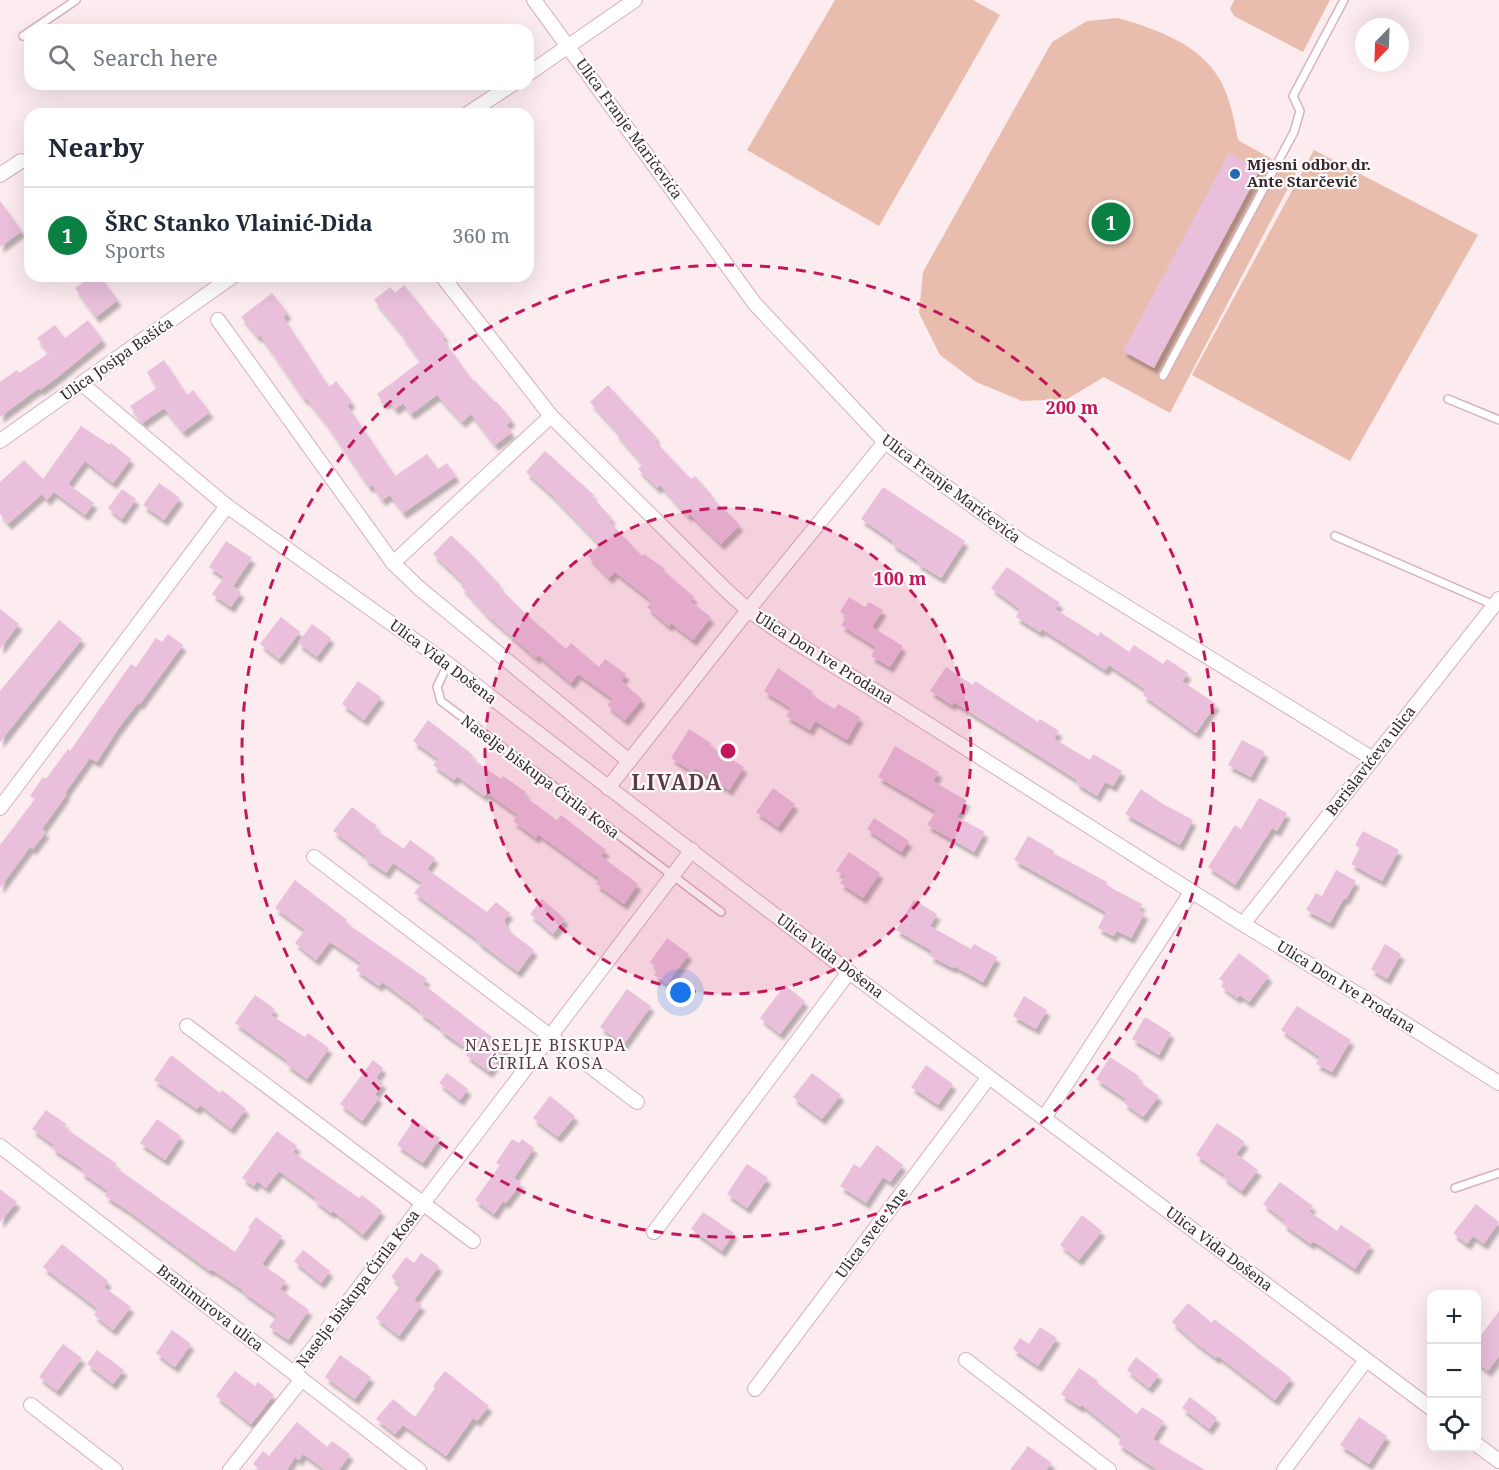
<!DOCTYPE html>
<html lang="en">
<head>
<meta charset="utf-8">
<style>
  :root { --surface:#fff; --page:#f2f2f3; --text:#1f2937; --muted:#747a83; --line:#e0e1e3; --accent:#0b8043 }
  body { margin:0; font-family:"Noto Serif",serif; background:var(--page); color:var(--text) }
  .controls { position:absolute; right:18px; bottom:18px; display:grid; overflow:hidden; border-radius:12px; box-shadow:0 6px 24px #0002 }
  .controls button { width:54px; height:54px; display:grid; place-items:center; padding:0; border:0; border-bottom:2px solid var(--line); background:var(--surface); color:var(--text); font:30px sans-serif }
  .compass { position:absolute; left:1355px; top:18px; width:54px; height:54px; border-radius:50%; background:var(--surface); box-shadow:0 6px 24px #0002; rotate:203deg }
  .you { position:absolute; left:681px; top:993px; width:21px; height:21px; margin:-15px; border:4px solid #fff; border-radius:50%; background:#1a73e8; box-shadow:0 0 0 9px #1a73e833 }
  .badge { display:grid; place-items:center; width:39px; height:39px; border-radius:50%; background:var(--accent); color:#fff; font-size:20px; font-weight:700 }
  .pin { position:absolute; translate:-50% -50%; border:3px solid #fff; box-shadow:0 2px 6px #0006 }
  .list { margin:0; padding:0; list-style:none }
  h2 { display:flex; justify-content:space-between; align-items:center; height:78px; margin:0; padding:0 24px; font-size:26px }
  h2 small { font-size:20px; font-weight:400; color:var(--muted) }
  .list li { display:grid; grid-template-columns:39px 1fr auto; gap:18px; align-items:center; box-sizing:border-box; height:96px; padding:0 24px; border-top:2px solid var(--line) }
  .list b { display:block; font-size:22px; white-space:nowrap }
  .list p { margin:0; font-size:20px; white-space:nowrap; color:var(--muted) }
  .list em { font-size:20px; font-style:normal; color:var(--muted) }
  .icon { flex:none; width:33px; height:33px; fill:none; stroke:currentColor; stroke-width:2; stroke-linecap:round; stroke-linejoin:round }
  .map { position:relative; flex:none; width:1499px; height:1470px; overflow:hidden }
  .search { position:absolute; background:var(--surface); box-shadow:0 6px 24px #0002; left:24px; top:24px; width:510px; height:66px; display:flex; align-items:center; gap:15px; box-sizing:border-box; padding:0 21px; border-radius:18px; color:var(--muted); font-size:22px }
  .panel { position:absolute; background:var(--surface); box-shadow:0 6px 24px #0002; left:24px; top:108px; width:510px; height:174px; border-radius:18px }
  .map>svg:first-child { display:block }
</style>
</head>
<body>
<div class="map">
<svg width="1499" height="1470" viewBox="0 0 1499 1470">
  <defs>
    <filter id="shadow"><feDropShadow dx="3.5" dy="6" stdDeviation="1.5" flood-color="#0004"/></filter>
  </defs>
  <rect width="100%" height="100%" fill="#fcebef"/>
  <g fill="#e9bdad">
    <path d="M835,0h138l27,15 -121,211 -132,-76z"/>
    <path d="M1234,0h96l-27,52 -69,-36 -4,-7z"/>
    <path d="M1118,18c37,11 80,25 101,60 11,19 15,41 19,62l58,33 -126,240 -66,-36 -37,22 -45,2 -46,-19 -36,-27 -21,-42 4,-41 129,-230 35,-21z"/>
    <path d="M1314,150l164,85 -128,226 -158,-86z"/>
  </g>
  <g fill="#e9bfdb" filter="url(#shadow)">
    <path d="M1229,153l31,17 -106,198 -31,-17z"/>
    <path d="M0,201l22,30 -22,16z"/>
    <path d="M92,276h8l18,24 -22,17 -21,-29z"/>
    <path d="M404,285l41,51 -3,2 31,43 1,-1 21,22 1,-1 16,19 -6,5 6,7 -17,13 -24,-31 -9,8 -25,-27 -26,19 -8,-11 -8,6 -6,-8 -5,3 -7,-10 44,-33 -19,-25 1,-1 -29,-35 16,-13 5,6z"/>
    <path d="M272,293l16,20 -5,4 46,70 7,-6 16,21 -5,3 48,71 32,-22 11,15 9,-6 9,13 -53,37 -13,-18 -8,5 -10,-15 -3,2 -44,-65 -19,-24 -2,1 -44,-64 -2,2 -17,-20z"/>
    <path d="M88,320l15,20 -44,36 -19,14 -1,-2 -39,29v-35l17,-12 2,3 30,-20 -12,-15 18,-13 10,13z"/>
    <path d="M164,360l23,35 6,-5 17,22 -27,20 -19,-24 -22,15 -12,-17 27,-18 -10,-16z"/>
    <path d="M608,385l49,53 -3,2 37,39 4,-3 17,19 -2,1 30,29 -19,19 -31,-30 -2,2 -28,-31 -3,3 -19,-19 5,-5 -28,-32 2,-1 -27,-29z"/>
    <path d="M81,426l29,19 1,-2 20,16 -18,24 -28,-22 -17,23 26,19 -9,12 -31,-23 -7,8 -5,-6 -34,30 -8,-10v-32l24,-22 19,19z"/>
    <path d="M545,451l49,44 -2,2 20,21 -3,3 33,35 2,-2 21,15 -1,2 30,26 -4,4 21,16 -18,23 -22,-17 -2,3 -22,-19 5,-6 -37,-29 -6,6 -21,-22 12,-11 -48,-50 -26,-23z"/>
    <path d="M159,483l21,15 -16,22 -21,-15z"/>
    <path d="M883,487l82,54 -24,37 -24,-15 1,-2 -26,-17 1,-3 -32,-22z"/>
    <path d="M122,489l14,10 -14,20 -14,-11z"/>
    <path d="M451,535l23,22 26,28 -1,2 25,25 42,37 5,-6 28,24 6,-8 21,15 -5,7 21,18 -17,21 -18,-15 6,-6 -35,-25 -7,9 -33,-28 -2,3 -50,-44 -25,-28 3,-3 -31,-29z"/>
    <path d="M226,541l26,17 -19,28 8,6 -10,15 -19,-13 12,-17 -15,-10z"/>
    <path d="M1007,567l53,36 -5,6 43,27 2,-4 29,20 5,-7 29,19 4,-5 21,14 -6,8 34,23 -20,29 -53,-38 3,-5 -37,-25 -4,5 -63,-41 -2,3 -24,-15 4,-8 -29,-21z"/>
    <path d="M849,597l16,10 4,-5 14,8 -11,17 31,19 -13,21 -19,-11 5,-9 -35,-22 6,-9 -7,-4z"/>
    <path d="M0,609l19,15 -19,25z"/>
    <path d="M281,617l19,15 -21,27 -19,-15z"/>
    <path d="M59,620l23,19 -82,103v-51z"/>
    <path d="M312,624l19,14 -14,19 -19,-14z"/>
    <path d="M168,634l15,11 -43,59 -2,-1 -20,26 -21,33 -7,-4 -25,35 2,1 -25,35 4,3 -13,17 -3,-2 -30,41v-43l35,-46 -5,-3 13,-19 3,2 22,-30 2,2 61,-87 5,3 20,-29 6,4z"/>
    <path d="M946,667l27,18 2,-4 63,41 2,-3 19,12 -5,8 36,21 3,-6 29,17 -9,15 -8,-4 -8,14 -21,-13 1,-3 -123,-78 -2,3 -22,-14z"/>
    <path d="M778,668l35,24 -2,3 24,14 3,-5 22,13 -13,23 -32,-19 -5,9 -24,-14 5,-8 -27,-17z"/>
    <path d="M358,681l23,16 -17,23 -22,-16z"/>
    <path d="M428,720l45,35 -2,3 30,21 2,-3 23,16 -2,4 33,24 4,-5 45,35 -5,6 37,28 -14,20 -28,-20 4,-5 -62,-45 -2,4 -23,-17 5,-6 -31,-22 -3,3 -27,-20 -3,4 -21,-15 5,-6 -25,-18z"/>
    <path d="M689,729l22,14 -1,3 34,21 -15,23 -34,-22 -2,4 -22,-14z"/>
    <path d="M1242,740l23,12 -14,25 -23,-12z"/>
    <path d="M895,746l44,26 -6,9 34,20 -10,16 28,15 -11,20 -47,-27 9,-14 -58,-34z"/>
    <path d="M773,788l22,16 -17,23 -22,-15z"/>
    <path d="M1141,789l22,15 30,16 -13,25 -55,-31z"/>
    <path d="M1259,798l28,15 -10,18 -5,-3 -37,57 -27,-18 27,-42 6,4z"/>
    <path d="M352,807l25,19 -2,3 29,20 6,-9 25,18 -8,11 60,43 9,-10 14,11 -6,7 4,10 26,20 -16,22 -41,-31 1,-1 -64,-47 8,-10 -29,-20 -7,10 -22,-15 2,-2 -33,-25z"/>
    <path d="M874,818l35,23 -8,11 -34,-23z"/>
    <path d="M1363,831l36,19 -17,31 -31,-17 9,-16 -5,-3z"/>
    <path d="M1028,836l26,15 -1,2 54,29 -1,3 36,19 -3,6 6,3 -14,25 -14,-7 -4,5 -15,-8 8,-16 -92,-52z"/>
    <path d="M849,852l31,21 -17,25 -23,-15 5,-7 -9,-5z"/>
    <path d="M1336,870l20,11 -10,18 -2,-1 -14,25 -24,-13 10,-17 6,3z"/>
    <path d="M295,880l52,40 -2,2 82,57 -4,5 84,65 -18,23 -23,-17 4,-4 -30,-21 1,-2 -21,-15 1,-2 -39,-29 -3,4 -23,-16 5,-7 -31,-21 -14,18 -21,-17 10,-13 -30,-22z"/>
    <path d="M542,899l23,20 -12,15 -23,-20z"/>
    <path d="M914,900l23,14 -7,12 41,23 3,-5 23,13 -14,25 -29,-16 -1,2 -23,-12 2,-5 -36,-21z"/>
    <path d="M667,938l22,16 -22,30 -13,-9 4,-7 -8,-6z"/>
    <path d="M1385,944l16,10 -14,25 -16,-10z"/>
    <path d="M1239,953l30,23 -20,26 -9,-7 -3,3 -16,-12 3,-4 -5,-3z"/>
    <path d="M785,985l20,16 -25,33 -20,-16z"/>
    <path d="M627,989l24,17 -27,38 -24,-17z"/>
    <path d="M255,995l20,14 -4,6 34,22 3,-4 21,15 -22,31 -21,-15 2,-3 -53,-38z"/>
    <path d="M1024,996l23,14 -11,19 -23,-13z"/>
    <path d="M1297,1006l54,34 -19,32 -16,-8 4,-7 -39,-27z"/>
    <path d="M1145,1017l26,16 -12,22 -27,-16z"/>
    <path d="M171,1055l49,38 2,-3 24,19 -15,20 -31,-24 -3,4 -43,-29z"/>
    <path d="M1110,1057l29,19 -2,4 22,16 -16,21 -19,-14 2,-4 -30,-20z"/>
    <path d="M373,1060l10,8 -7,10 7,5 -8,11 4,4 -17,23 -22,-17z"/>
    <path d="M926,1065l27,19 -15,21 -27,-18z"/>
    <path d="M447,1073l21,16 -8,11 -21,-17z"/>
    <path d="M812,1073l29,22 -19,24 -29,-22z"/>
    <path d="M550,1096l25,20 -17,21 -25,-19z"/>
    <path d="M46,1110l20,14 -2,3 53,37 -2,3 120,85 15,-23 -2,-1 8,-11 26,19 -20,28 24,17 -6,8 29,21 -21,30 -19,-13 8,-11 -34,-24 1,-1 -33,-22 -1,2 -83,-61 -22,-14 3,-5 -27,-19 2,-3 -31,-21 2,-3 -22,-16z"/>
    <path d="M157,1119l24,17 -16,24 -25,-17z"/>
    <path d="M414,1120l26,18 -17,25 -26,-18z"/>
    <path d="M1217,1123l28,19 -9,12 22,16 -16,21 -19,-14 2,-2 -29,-20z"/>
    <path d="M277,1131l20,15 -4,6 66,46 3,-3 20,16 -19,24 -30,-24 -2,2 -17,-13 2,-2 -37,-27 -13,17 -9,-7 -3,5 -12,-8z"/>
    <path d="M512,1139l7,4 3,-4 12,9 -20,30 7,5 -15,20 -3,-2 -9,13 -19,-14 25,-35 -4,-2z"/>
    <path d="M877,1145l26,20 -13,17 -7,-5 -17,26 -26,-17 14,-22 6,4z"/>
    <path d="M747,1164l21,14 -21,30 -20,-14z"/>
    <path d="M1280,1182l33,24 -4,5 28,20 4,-6 30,20 -16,24 -42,-28 -2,3 -28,-20 2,-3 -22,-17z"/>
    <path d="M0,1189l17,13 -17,20z"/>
    <path d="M1476,1204l23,18 -15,22 -11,-8 -6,8 -14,-11z"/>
    <path d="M703,1212l31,21 -12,18 -31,-22z"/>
    <path d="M1082,1215l20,16 -23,29 -19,-15z"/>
    <path d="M62,1244l46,37 -4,6 27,20 -18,23 -19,-15 4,-6 -55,-42z"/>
    <path d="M303,1250l27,21 -9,12 -27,-22z"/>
    <path d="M421,1253l18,13 -25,34 8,5 -23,31 -23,-18 25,-33 -10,-8 15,-20 8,6z"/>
    <path d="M1188,1303l24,20 2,-4 20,15 57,44 -16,22 -57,-44 -2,2 -20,-15 -24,-21z"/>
    <path d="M1499,1311v45l-11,15 -12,-9v-20z"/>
    <path d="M1040,1327l17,11 -19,28 -25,-17 7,-11 9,6z"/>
    <path d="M172,1330l19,14 -16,23 -19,-14z"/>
    <path d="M63,1344l19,14 -25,33 -18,-14z"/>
    <path d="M97,1350l27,20 -11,14 -26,-20z"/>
    <path d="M340,1355l31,22 -16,22 -30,-22z"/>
    <path d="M1136,1357l23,18 -10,13 -22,-18z"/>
    <path d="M1079,1368l19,13 -1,2 40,31 5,-7 22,14 -11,18 52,31h-48l-39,-26 4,-7 -40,-32 -2,2 -19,-13z"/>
    <path d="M235,1371l20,15 3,-4 16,13 -23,29 -35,-28z"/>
    <path d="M445,1371l44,35 -12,15 -4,-3 -27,38 -43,-31 -8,9 -19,-15 17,-20 22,18 20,-29 -2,-2z"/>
    <path d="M1190,1397l27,21 -8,11 -27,-21z"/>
    <path d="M1359,1417l28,19 -18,28 -29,-19z"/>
    <path d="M297,1422l30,25 5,-6 18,13 -11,16h-14l-22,-16 -4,6 -4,-3 -8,13h-29l1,-1 -6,-5 10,-13 6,5z"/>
    <path d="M1028,1446l24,17 -6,7h-36z"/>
  </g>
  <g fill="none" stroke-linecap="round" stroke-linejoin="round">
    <g stroke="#d8afbb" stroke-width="10">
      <g id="lane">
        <path d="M32,30l44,-30"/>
        <path d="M23,36l7,-5"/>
        <path d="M1163,376l131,-244 6,-21 -7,-15 51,-96"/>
        <path d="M1448,399l51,21"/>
        <path d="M1335,536l159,69"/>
        <path d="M448,664l-11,23 4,14 280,211"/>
        <path d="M1455,1188l44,-15"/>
      </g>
    </g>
    <g stroke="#d8afbb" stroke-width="16">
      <g id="street">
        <path d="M534,0l221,304 130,138 137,100 351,217"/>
        <path d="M528,74l107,-74"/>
        <path d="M467,114l46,-30"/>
        <path d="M0,175l21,-14"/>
        <path d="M442,276l109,140 176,175 21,19 42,29 100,61 353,224 136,83 120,76"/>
        <path d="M218,320l175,243 26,25 210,173"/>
        <path d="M82,384l145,122 221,158 401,308 583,437"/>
        <path d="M0,441l233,-165"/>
        <path d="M393,563l158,-147"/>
        <path d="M608,788l140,-178 137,-168"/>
        <path d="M0,808l227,-302"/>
        <path d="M314,857l323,245"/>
        <path d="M1243,924l256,-325"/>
        <path d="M187,1026l286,215"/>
        <path d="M1044,1118l148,-227"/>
        <path d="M0,1146l419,324"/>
        <path d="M654,1232l195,-260"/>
        <path d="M966,1360l143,110"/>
        <path d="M294,1373l398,-523"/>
        <path d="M755,1389l234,-312"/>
        <path d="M31,1405l84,65"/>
        <path d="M1476,1444l23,17"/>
        <path d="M230,1470l72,-91"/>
        <path d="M1284,1470l82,-110"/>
      </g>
    </g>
    <use href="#lane" stroke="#fff" stroke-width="7"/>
    <use href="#street" stroke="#fff" stroke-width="14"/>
  </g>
  <circle cx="728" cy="751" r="243" fill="#c2185b" fill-opacity=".12"/>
  <g fill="none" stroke="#c2185b" stroke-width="3" stroke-dasharray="10 8">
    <circle cx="728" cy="751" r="243"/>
    <circle cx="728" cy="751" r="486"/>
  </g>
  <circle fill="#2568b9" stroke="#fdfdfd" stroke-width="2" cx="1235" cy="174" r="6"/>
  <g text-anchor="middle" stroke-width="4.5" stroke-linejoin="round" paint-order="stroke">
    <g font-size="15" fill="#37272c" stroke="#fdfdfd">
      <text transform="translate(629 129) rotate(54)" y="5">Ulica Franje Maričevića</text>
      <text transform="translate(117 359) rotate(-35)" y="5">Ulica Josipa Bašića</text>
      <text transform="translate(951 489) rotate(37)" y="5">Ulica Franje Maričevića</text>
      <text transform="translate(824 658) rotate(32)" y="5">Ulica Don Ive Prodana</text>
      <text transform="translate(443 662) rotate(37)" y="5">Ulica Vida Došena</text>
      <text transform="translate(1371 761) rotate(-52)" y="5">Berislavićeva ulica</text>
      <text transform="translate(540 777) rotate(37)" y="5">Naselje biskupa Ćirila Kosa</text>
      <text transform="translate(830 956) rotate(37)" y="5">Ulica Vida Došena</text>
      <text transform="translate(1346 987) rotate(32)" y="5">Ulica Don Ive Prodana</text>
      <text transform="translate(872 1233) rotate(-53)" y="5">Ulica svete Ane</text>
      <text transform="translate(1219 1249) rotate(37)" y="5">Ulica Vida Došena</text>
      <text transform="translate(358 1289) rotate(-53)" y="5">Naselje biskupa Ćirila Kosa</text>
      <text transform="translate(210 1308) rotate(38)" y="5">Branimirova ulica</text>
    </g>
    <g font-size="15" font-weight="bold" fill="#37272c" stroke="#fdfdfd" text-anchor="start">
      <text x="1247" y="170">Mjesni odbor dr.<tspan x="1247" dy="17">Ante Starčević</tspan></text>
    </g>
    <g font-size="16" letter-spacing="1.5" fill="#5c3a44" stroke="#fdfdfd">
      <text x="546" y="1051">NASELJE BISKUPA<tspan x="546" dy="18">ĆIRILA KOSA</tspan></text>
    </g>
    <g font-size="21" font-weight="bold" letter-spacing="1.5" fill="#5c3a44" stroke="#fdfdfd">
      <text x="677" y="790">LIVADA</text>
    </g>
  </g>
  <circle cx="728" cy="751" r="9" fill="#c2185b" stroke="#fdfdfd" stroke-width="3"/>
  <g font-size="18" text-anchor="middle" font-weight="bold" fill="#c2185b" stroke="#fdfdfd" stroke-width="4.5" stroke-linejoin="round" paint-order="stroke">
    <text x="1072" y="414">200 m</text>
    <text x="900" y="585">100 m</text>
  </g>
</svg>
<div class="controls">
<button>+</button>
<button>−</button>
<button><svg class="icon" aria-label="locate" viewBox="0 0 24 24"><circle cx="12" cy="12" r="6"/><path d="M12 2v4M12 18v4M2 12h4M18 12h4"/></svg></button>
</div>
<svg class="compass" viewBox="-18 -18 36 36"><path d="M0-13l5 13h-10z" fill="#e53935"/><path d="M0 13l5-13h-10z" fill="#747a83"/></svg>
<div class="you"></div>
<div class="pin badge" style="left:1111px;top:222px">1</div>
<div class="search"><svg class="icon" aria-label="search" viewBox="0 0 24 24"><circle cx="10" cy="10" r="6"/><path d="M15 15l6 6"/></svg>Search here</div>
<section class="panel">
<h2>Nearby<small></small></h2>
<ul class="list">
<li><span class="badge">1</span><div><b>ŠRC Stanko Vlainić-Dida</b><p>Sports</p></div><em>360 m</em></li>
</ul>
</section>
</div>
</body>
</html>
